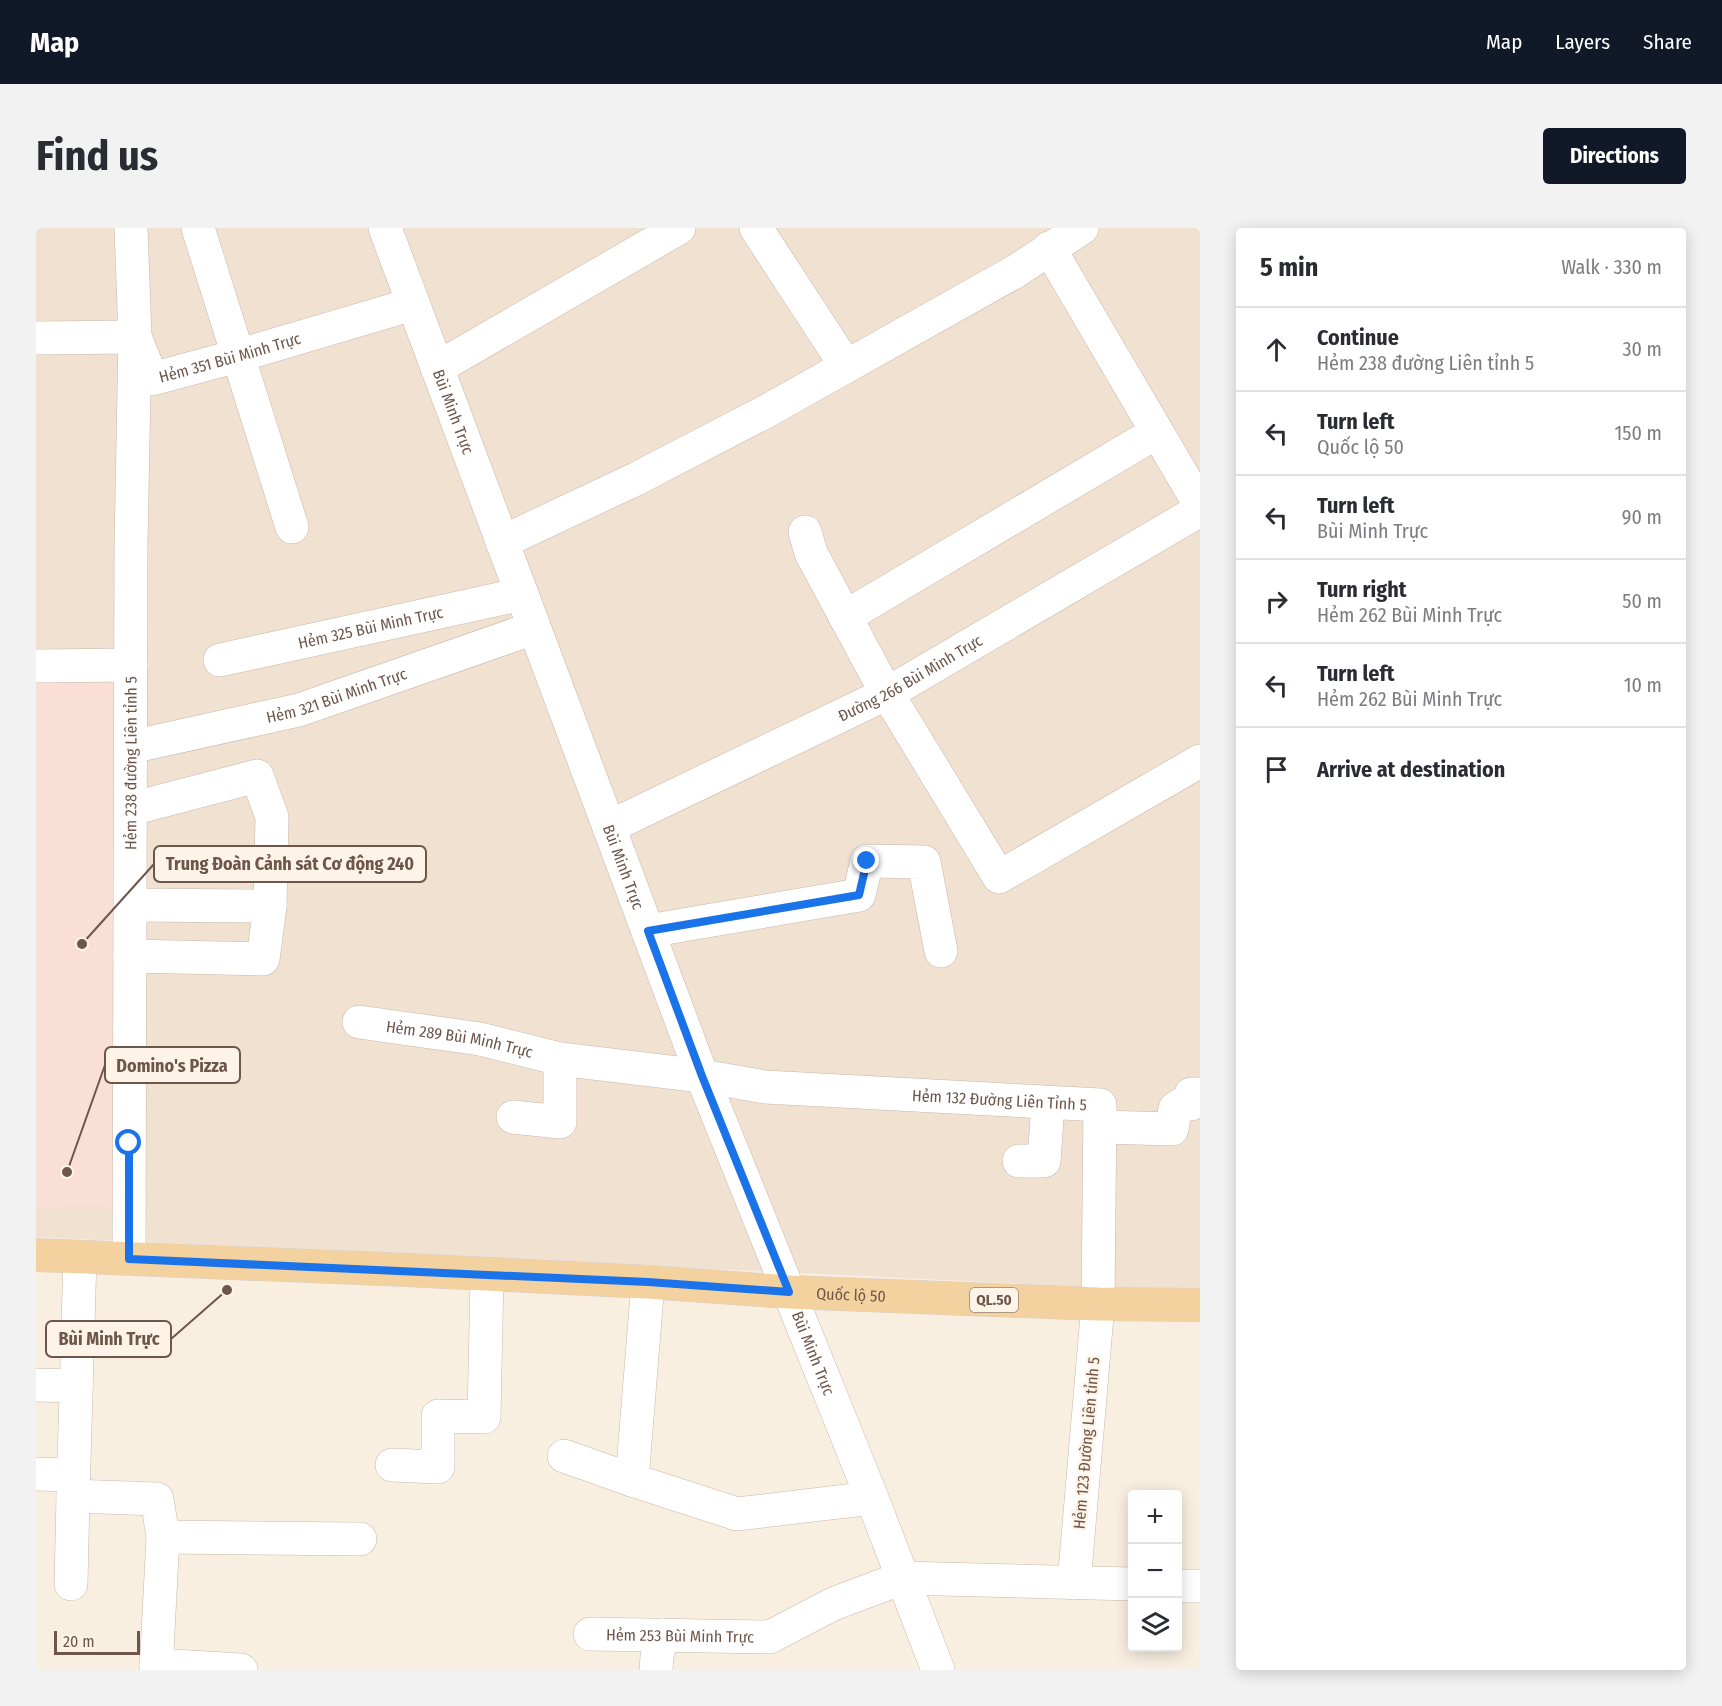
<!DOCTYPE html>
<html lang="en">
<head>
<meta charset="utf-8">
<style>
  :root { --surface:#fff; --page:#f2f2f3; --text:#2b2b33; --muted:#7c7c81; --line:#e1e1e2; --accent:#111827 }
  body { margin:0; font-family:"Fira Sans Condensed",sans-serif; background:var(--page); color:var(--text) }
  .controls { position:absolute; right:18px; bottom:18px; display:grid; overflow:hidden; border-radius:6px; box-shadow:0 3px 15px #0003 }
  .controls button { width:54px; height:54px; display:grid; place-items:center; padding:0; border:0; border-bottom:2px solid var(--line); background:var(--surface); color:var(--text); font:30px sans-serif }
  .scale { position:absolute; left:18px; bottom:15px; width:86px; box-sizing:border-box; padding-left:6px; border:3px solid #6e564b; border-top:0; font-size:16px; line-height:21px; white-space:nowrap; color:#6e564b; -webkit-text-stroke:4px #fdf4e7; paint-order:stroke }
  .stop { position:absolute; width:18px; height:18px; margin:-14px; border:4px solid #1a73e8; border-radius:50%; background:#fff }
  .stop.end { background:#1a73e8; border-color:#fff; box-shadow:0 2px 6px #0008 }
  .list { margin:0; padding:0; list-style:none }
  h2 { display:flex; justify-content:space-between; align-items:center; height:78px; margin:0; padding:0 24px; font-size:26px }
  h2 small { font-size:20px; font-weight:400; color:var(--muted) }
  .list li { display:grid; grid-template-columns:39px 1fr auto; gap:18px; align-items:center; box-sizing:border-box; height:84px; padding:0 24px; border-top:2px solid var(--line) }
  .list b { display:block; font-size:22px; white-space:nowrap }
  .list p { margin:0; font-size:20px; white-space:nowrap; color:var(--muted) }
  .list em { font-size:20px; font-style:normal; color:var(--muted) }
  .icon { flex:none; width:33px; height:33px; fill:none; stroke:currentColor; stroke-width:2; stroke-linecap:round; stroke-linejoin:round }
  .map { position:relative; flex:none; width:1164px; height:1442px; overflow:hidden; border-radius:6px }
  header { display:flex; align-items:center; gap:36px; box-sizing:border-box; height:84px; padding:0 30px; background:var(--accent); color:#fff }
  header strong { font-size:28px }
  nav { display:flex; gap:33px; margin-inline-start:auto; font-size:21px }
  .intro { display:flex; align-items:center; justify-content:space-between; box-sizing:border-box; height:144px; padding:0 36px }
  h1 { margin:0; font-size:42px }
  .button { padding:15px 27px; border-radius:6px; background:var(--accent); color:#fff; font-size:21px; font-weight:700 }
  main { display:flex; gap:36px; padding:0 36px }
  aside { flex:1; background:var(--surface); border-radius:6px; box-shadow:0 3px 15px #0003 }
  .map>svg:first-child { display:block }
</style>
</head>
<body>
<header>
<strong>Map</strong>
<nav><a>Map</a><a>Layers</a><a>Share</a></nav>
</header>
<div class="intro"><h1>Find us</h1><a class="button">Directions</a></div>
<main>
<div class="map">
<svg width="1164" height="1442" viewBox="0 0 1164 1442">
  <rect width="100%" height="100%" fill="#f9efe1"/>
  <path fill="#f0e1d0" d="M0,0h1164v1064l-1164,-55z"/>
  <path fill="#f9dfd6" d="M0,454l90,1 6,523 -96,2z"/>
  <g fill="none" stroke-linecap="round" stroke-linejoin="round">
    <g stroke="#c9b7aa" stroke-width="34">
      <g id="minor">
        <path d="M162,0l94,299"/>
        <path id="s1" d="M349,0l317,848 170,422 66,172"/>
        <path d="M720,0l90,138"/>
        <path d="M1013,20l151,257"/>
        <path id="s2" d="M0,110l99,-1 17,42 85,-23 176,-52"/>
        <path d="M401,140l242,-140"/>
        <path d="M769,304l6,21 70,130 118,194 201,-116"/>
        <path d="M466,314l134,-63 129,-67 251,-141 66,-43"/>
        <path d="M809,389l312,-185"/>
        <path id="s3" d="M184,432l302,-66"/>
        <path d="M0,438l95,-1"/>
        <path id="s4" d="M95,519l168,-37 235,-82"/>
        <path id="s5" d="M573,599l279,-134 312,-183"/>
        <path d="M95,677l139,1"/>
        <path d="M612,703l211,-36 8,-34 57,1 17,89"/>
        <path d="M94,728l133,3 7,-53 2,-89 -15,-41 -126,33"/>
        <path id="s6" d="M323,794l121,17 80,20"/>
        <path id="s7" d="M477,889l47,5v-63l142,17 63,11 335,18 -2,199 -24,279"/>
        <path d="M1065,899l71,2 3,-20 7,-5h9v-10h9"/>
        <path d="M983,933h25l4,-57"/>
        <path d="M44,1029l-7,239 84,3 6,38 -7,133"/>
        <path id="s8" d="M93,1031l2,-714 4,-208 -4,-109"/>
        <path d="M612,1054l-16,198 105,34 135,-16"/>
        <path d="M0,1157l40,1"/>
        <path d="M528,1228l68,24"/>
        <path d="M356,1237l46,2v-51l46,1 3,-142"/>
        <path d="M0,1246l38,1"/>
        <path d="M127,1309l197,2"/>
        <path d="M35,1356l2,-88"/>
        <path d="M1142,1358h22"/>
        <path id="s9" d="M554,1406l180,3 63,-33 69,-26 230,6"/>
        <path d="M120,1437l85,5"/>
        <path d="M620,1442l1,-14 6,-21"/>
      </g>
    </g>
    <g stroke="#d6d0cd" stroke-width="34">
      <g id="major">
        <path id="s10" d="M0,1027l371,15 241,12 141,10 309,12 102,1"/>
      </g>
    </g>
    <use href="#minor" stroke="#fff" stroke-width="33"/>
    <use href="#major" stroke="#f3d29f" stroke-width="33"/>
  </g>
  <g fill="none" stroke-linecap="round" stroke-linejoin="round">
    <path stroke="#1a73e8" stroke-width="8" d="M93,915v116l519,23 141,10 -87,-216 -54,-145 211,-36 8,-34"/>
  </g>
  <g text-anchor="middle" stroke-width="4.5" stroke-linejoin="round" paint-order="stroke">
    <rect fill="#fdf4e7" stroke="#99857a" stroke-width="1.5" x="934" y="1060" width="48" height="24" rx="4.5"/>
    <g font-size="15" font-weight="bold" fill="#6e564b">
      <text x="958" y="1077">QL.50</text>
    </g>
    <g font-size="16" fill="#6e564b" stroke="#fdf4e7">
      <text dy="6" stroke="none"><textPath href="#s2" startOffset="225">Hẻm 351 Bùi Minh Trực</textPath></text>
      <text dy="6" stroke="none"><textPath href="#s1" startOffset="196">Bùi Minh Trực</textPath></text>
      <text dy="6" stroke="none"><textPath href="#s3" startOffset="154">Hẻm 325 Bùi Minh Trực</textPath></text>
      <text dy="6" stroke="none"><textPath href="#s5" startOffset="336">Đường 266 Bùi Minh Trực</textPath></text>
      <text dy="6" stroke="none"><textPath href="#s4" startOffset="212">Hẻm 321 Bùi Minh Trực</textPath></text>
      <text dy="6" stroke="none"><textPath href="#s8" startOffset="496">Hẻm 238 đường Liên tỉnh 5</textPath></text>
      <text dy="6" stroke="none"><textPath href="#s1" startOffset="682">Bùi Minh Trực</textPath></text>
      <text dy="6" stroke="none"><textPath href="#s6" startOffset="102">Hẻm 289 Bùi Minh Trực</textPath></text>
      <text dy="6" stroke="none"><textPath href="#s7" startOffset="552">Hẻm 132 Đường Liên Tỉnh 5</textPath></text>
      <text dy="6" stroke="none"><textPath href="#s10" startOffset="816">Quốc lộ 50</textPath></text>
      <text dy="6" stroke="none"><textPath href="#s1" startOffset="1204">Bùi Minh Trực</textPath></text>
      <text transform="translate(1050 1215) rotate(-85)" y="6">Hẻm 123 Đường Liên tỉnh 5</text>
      <text dy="6" stroke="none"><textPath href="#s9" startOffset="90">Hẻm 253 Bùi Minh Trực</textPath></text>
    </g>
  </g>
  <path fill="none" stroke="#6e564b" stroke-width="2" d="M46 716L118 636M31 944L69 837M191 1062L135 1111"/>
  <g fill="#6e564b" stroke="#fdf4e7" stroke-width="2">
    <circle cx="46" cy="716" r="6"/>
    <circle cx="31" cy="944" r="6"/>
    <circle cx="191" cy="1062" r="6"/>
  </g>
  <g fill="#fdf4e7" stroke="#6e564b" stroke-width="2">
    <rect x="118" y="618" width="272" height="36" rx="6"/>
    <rect x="69" y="819" width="135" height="36" rx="6"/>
    <rect x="10" y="1093" width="125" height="36" rx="6"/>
  </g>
  <g font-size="18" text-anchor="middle" font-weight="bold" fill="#6e564b">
    <text x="254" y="642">Trung Đoàn Cảnh sát Cơ động 240</text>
    <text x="136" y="844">Domino's Pizza</text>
    <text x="73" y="1117">Bùi Minh Trực</text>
  </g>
</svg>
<div class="controls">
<button>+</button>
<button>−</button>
<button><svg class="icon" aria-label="layers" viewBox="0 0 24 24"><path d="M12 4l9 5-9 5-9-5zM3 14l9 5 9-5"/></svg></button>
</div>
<div class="scale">20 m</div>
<div class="stop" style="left:93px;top:915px"></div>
<div class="stop end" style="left:831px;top:633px"></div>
</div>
<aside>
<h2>5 min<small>Walk · 330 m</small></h2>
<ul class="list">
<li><svg class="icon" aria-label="ahead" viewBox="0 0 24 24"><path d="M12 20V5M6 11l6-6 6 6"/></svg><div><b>Continue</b><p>Hẻm 238 đường Liên tỉnh 5</p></div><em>30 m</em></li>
<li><svg class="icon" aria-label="left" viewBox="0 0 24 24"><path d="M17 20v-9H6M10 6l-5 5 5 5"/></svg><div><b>Turn left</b><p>Quốc lộ 50</p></div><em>150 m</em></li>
<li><svg class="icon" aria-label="left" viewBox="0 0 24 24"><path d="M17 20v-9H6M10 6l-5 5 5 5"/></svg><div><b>Turn left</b><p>Bùi Minh Trực</p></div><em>90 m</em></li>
<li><svg class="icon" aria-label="right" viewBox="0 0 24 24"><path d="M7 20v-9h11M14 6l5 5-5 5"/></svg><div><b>Turn right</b><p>Hẻm 262 Bùi Minh Trực</p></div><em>50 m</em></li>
<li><svg class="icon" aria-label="left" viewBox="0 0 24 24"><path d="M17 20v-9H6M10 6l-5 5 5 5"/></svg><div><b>Turn left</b><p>Hẻm 262 Bùi Minh Trực</p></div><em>10 m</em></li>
<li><svg class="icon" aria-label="arrive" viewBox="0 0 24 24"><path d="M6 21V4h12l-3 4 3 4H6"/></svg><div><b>Arrive at destination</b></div></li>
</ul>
</aside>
</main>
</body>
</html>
